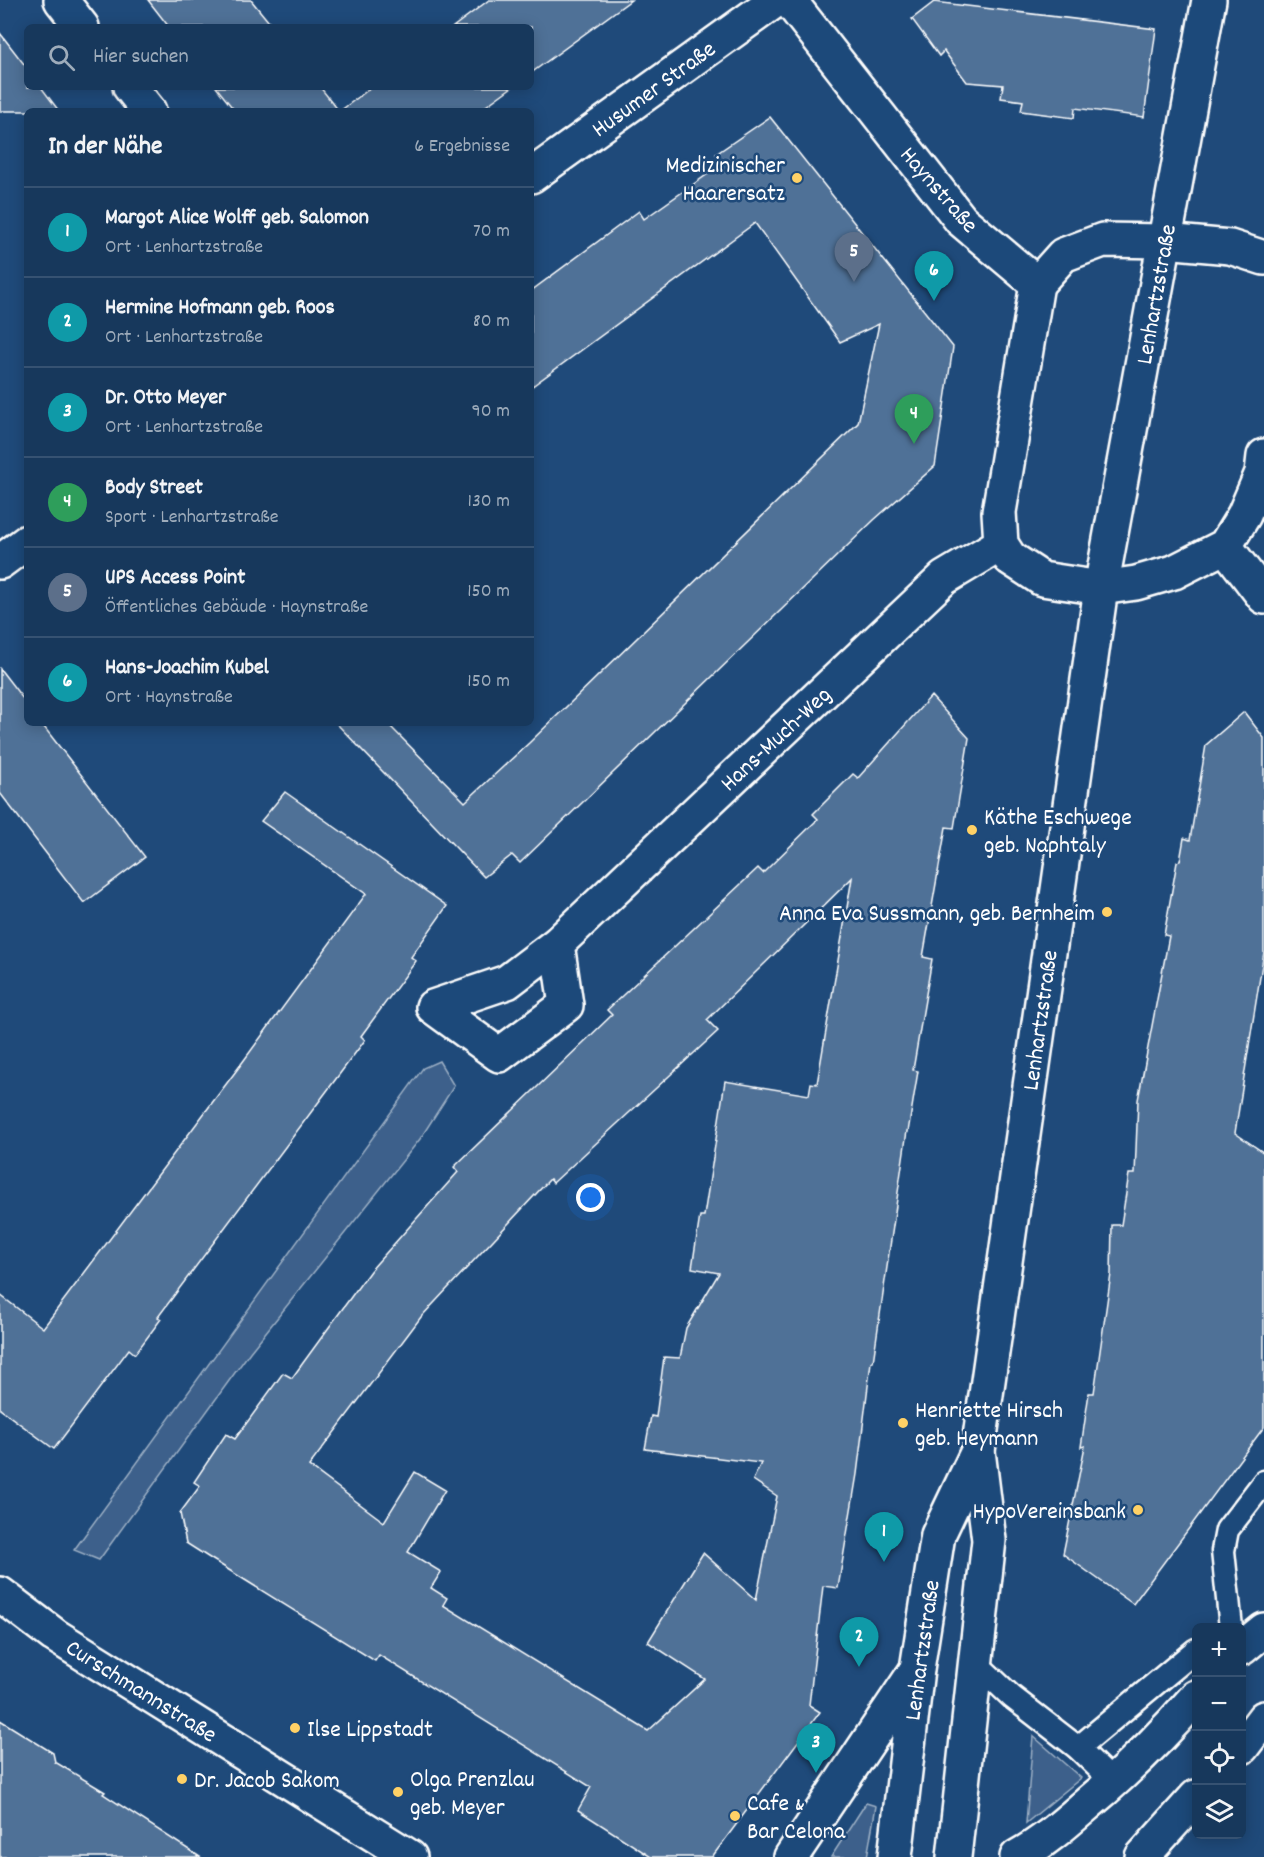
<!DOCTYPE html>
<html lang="de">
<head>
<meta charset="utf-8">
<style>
  :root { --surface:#17385c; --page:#203f62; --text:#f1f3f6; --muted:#9eacbb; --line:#365272; --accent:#ffd166 }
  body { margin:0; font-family:Dekko,sans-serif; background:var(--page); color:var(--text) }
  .controls { position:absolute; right:18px; bottom:18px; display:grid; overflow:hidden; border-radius:9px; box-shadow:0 3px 15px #0003 }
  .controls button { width:54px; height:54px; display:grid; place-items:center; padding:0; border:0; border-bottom:2px solid var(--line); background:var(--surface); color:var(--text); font:30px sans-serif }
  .you { position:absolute; left:591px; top:1198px; width:21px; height:21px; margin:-15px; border:4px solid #fff; border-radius:50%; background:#1a73e8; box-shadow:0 0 0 9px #1a73e833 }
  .badge { display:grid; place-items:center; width:39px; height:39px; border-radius:50%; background:var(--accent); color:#fff; font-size:20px; font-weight:700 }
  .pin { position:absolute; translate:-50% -50px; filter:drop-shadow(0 2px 3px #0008) }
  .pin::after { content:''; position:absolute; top:32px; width:21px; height:18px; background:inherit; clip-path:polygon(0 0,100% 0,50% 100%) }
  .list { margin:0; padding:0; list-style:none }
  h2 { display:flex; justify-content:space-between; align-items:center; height:78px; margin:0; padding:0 24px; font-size:26px }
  h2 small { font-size:20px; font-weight:400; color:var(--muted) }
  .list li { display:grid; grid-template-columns:39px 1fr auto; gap:18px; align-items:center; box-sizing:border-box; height:90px; padding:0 24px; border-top:2px solid var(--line) }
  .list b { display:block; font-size:22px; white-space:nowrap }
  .list p { margin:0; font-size:20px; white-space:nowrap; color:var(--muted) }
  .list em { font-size:20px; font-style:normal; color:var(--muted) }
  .icon { flex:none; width:33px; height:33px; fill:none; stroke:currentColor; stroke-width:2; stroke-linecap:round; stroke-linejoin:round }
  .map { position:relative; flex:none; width:1264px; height:1857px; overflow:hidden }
  .search { position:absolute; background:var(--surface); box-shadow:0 3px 15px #0003; left:24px; top:24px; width:510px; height:66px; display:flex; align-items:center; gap:15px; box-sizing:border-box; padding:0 21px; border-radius:9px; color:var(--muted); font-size:22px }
  .panel { position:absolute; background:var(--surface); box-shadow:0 3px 15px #0003; left:24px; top:108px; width:510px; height:618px; border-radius:9px }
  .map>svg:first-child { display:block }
</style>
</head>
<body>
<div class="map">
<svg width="1264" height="1857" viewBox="0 0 1264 1857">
  <rect width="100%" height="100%" fill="#1f4a7a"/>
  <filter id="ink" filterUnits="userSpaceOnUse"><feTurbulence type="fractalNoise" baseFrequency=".0167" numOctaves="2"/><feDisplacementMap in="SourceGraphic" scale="12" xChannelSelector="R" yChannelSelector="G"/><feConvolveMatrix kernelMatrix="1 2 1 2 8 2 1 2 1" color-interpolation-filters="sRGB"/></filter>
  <g filter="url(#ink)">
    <g fill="#3c618b" stroke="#9eb0c5" stroke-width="1.5">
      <path d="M439,1061l15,25 -34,53 -170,213 -151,208 -25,-10 349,-482z"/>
      <path d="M1033,1736l48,42 -55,45z"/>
      <path d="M866,1803l10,3 -9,51h-36z"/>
    </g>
    <g fill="#507197" stroke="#fff" stroke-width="1.5" fill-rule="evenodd">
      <path d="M148,0h103l22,27h-104z"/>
      <path d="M489,0h142l-100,73v-46h-78z"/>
      <path d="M934,2l222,27 -12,88 -69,-9 -1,10 -53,-7 2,-10 -22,-3 2,-13 -36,-3 -23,-31 -5,5 -27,-37z"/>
      <path d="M0,33l27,35v19h14l18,24h-59z"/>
      <path d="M216,87h104l19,24h-104z"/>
      <path d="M372,87h140l-33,24h-139z"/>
      <path d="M770,117l183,230 -18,119 -61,54 -354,343 -8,-8 -28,22 -148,-154h51l78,79 64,-59 329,-320 21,-99 -39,18 -85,-119 -224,164v-96l108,-80 5,8 78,-55 -6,-10z"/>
      <path d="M0,669l27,35v19h14l104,134 -61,46 -84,-110z"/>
      <path d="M931,696l38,42 -15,90 -8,-1 -23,130 9,2 -19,111 5,1 -10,61 -1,-1 -34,231h-2l-14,112 -19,114 -15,-2 -14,119 11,7 -108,145h-61l-73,-47 13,-23 -212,-132 -4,6 -167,-104 -22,-14 -6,-30 20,-27 -6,-4 32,-48 9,5 48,-66 9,5 78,-107 88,-99 -4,-5 158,-152 -5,-5 151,-142 5,5 55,-54 -5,-5 40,-40 5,4zM852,878l-35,206 -6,-1 -2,12 -84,-14 -21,135h-4l-8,52 27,5 -33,55 -6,30 -16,-1 -8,60 -5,-1 -6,33 116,14 -8,17 24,16 -21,104 -53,-47 -55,89 57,37 -57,52 -205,-126 4,-7 -16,-10 10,-16 -33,-20 37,-62 -30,-18 -31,50 -75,-56 112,-149 129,-138 3,4 165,-152 -11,-11z"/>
      <path d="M1244,712l20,26v214l-29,181 29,20v274l-131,177 -70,-50 22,-108 -4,1 8,-54h5l17,-119 1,-49h9l8,-51h6l3,-74 31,-164 -5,-1 13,-73 3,-1 4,-23 6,2 16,-95z"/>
      <path d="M285,792l162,114 -36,51 5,4 -55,75 4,4 -207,277 3,2 -26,35 -6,-5 -75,100 -54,-40v-114l43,33 196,-261 127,-173 -105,-73z"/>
      <path d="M0,1720l53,33 2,9 50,30 -2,2 97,63h-200z"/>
    </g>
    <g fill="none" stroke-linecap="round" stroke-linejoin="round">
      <g stroke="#fff" stroke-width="27">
        <g id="service">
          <path d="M1231,1628l-8,-77 4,-21 37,-48"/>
          <path d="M977,1664l35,33 66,51 35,34"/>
          <path d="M1078,1748l118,-98"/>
        </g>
      </g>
      <g stroke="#fff" stroke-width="38">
        <g id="minor">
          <path d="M61,0l21,27"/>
          <path d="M789,0l172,220 76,64"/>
          <path d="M130,87l19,24"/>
          <path d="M531,176l245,-176"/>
          <path d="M1037,284l-38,228 2,32 9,14 32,21 59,9 35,-5 38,-11 51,-26 19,-31 18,-42 2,-17"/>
          <path d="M1037,284l26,-29 40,-15 62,1 65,6 34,11"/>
          <path d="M1225,546l39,51"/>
          <path d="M0,562l27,-20"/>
          <path d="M557,944l9,61 -67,50 -66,-48 74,-25 50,-38 387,-366 57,-34"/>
          <path d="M0,1594l54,41 356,222"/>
        </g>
      </g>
      <g stroke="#fff" stroke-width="38">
        <g id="tertiary">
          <path d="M1242,1648l22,-18"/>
          <path d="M1242,1747l22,-29"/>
          <path d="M791,1857l126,-188"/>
          <path d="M1017,1857c33,-18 59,-44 88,-68 32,-28 63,-60 91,-92"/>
          <path d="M1142,1857l54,-60"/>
        </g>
      </g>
      <g stroke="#fff" stroke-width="38">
        <g id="secondary">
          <path d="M895,1857l22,-188 21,-134 40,-84"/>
          <path d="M954,1857l35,-317 -11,-89 123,-863 108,-588"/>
        </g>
      </g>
      <use href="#service" stroke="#1f4a7a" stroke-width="22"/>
      <use href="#minor" stroke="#1f4a7a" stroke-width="33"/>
      <use href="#tertiary" stroke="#1f4a7a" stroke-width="33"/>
      <use href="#secondary" stroke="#1f4a7a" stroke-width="33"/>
    </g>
  </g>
  <g fill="#ffd166" stroke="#1f4a7a" stroke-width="2">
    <circle cx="797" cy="178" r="6"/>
    <circle cx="972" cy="830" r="6"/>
    <circle cx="1107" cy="912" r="6"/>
    <circle cx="903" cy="1423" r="6"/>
    <circle cx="1138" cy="1510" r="6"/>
    <circle cx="295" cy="1728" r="6"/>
    <circle cx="182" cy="1779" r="6"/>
    <circle cx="398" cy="1792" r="6"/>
    <circle cx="735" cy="1816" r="6"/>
  </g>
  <g text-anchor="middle" stroke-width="5" stroke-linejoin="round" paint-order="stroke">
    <g font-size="24" fill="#fff" stroke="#1f4a7a">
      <text transform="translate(653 88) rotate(-36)" y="8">Husumer Straße</text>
      <text transform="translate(940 189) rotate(49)" y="8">Haynstraße</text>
      <text transform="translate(1155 294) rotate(-80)" y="8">Lenhartzstraße</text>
      <text transform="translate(775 738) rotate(-43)" y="8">Hans-Much-Weg</text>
      <text transform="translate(1039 1020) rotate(-82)" y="8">Lenhartzstraße</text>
      <text transform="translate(921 1650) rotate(-82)" y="8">Lenhartzstraße</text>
      <text transform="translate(142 1690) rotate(32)" y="8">Curschmannstraße</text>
    </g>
    <g font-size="24" fill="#fff" stroke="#1f4a7a" text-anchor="start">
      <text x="785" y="172" text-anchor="end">Medizinischer<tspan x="785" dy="28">Haarersatz</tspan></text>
      <text x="984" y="824">Käthe Eschwege<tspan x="984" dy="28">geb. Naphtaly</tspan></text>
      <text x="1095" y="920" text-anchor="end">Anna Eva Sussmann, geb. Bernheim</text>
      <text x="915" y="1417">Henriette Hirsch<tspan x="915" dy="28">geb. Heymann</tspan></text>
      <text x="1126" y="1518" text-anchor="end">HypoVereinsbank</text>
      <text x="307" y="1736">Ilse Lippstadt</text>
      <text x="410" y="1786">Olga Prenzlau<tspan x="410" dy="28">geb. Meyer</tspan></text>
      <text x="194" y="1787">Dr. Jacob Sakom</text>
      <text x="747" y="1810">Cafe &amp;<tspan x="747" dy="28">Bar Celona</tspan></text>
    </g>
  </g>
</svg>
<div class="controls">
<button>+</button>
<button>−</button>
<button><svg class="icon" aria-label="locate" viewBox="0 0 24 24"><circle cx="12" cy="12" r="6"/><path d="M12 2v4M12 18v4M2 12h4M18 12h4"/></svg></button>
<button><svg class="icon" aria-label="layers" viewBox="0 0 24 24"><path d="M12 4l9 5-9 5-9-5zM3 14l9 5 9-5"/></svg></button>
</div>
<div class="you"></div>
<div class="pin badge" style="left:884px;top:1562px;background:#0f9aa8">1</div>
<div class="pin badge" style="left:859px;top:1667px;background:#0f9aa8">2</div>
<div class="pin badge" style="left:816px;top:1773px;background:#0f9aa8">3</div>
<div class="pin badge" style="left:914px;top:444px;background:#2e9e5b">4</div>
<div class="pin badge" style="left:854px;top:282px;background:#5c6f8a">5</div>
<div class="pin badge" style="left:934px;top:301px;background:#0f9aa8">6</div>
<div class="search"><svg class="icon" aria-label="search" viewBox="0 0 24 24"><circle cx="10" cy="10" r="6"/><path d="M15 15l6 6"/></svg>Hier suchen</div>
<section class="panel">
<h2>In der Nähe<small>6 Ergebnisse</small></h2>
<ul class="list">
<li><span class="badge" style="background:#0f9aa8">1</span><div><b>Margot Alice Wolff geb. Salomon</b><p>Ort · Lenhartzstraße</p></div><em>70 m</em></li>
<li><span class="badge" style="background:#0f9aa8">2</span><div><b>Hermine Hofmann geb. Roos</b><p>Ort · Lenhartzstraße</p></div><em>80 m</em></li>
<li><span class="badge" style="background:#0f9aa8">3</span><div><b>Dr. Otto Meyer</b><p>Ort · Lenhartzstraße</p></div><em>90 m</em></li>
<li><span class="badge" style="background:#2e9e5b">4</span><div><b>Body Street</b><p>Sport · Lenhartzstraße</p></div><em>130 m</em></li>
<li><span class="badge" style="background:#5c6f8a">5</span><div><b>UPS Access Point</b><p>Öffentliches Gebäude · Haynstraße</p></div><em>150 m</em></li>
<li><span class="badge" style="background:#0f9aa8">6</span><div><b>Hans-Joachim Kubel</b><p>Ort · Haynstraße</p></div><em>150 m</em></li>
</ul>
</section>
</div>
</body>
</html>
